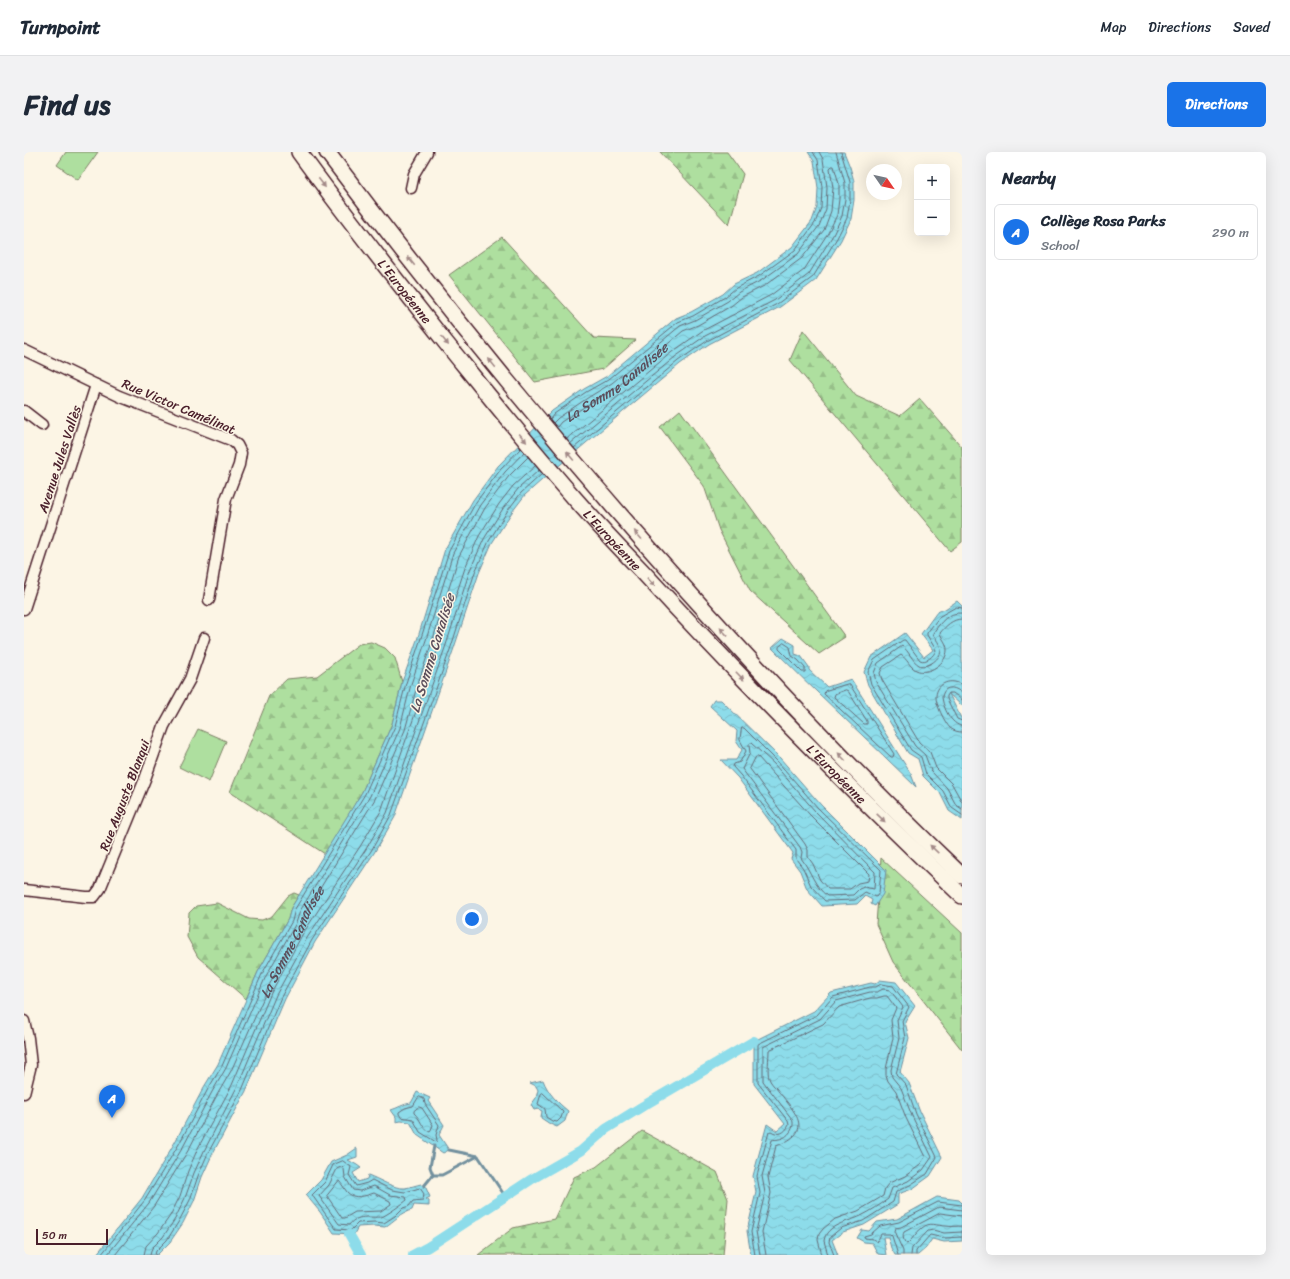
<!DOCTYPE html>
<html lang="en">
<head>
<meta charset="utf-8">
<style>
  :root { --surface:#fff; --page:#f2f2f3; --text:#1f2937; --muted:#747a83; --line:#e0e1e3; --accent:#1a73e8 }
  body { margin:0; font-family:Sriracha,sans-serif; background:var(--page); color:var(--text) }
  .controls { position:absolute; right:12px; top:12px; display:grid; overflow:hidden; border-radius:6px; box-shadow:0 4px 16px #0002 }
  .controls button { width:36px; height:36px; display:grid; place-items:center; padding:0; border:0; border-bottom:1px solid var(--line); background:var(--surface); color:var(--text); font:20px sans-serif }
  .compass { position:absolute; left:842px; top:12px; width:36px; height:36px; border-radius:50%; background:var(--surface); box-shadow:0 4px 16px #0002; rotate:124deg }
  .scale { position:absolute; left:12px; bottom:10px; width:72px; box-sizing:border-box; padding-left:4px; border:2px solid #4a1f2b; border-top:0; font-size:11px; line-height:14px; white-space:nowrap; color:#4a1f2b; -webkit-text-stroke:3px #fcf5e5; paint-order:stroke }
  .you { position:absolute; left:448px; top:767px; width:14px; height:14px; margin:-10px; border:3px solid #fff; border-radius:50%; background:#1a73e8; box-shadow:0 0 0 6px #1a73e833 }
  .badge { display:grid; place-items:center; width:26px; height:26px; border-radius:50%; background:var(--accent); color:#fff; font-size:13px; font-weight:700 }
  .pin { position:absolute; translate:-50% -33px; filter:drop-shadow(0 1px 2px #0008) }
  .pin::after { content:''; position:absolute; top:21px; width:14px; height:12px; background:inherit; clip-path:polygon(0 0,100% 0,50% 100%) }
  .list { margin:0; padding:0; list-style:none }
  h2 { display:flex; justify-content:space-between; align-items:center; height:52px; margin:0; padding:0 16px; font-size:17px }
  h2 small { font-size:13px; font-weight:400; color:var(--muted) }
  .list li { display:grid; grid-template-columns:26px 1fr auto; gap:12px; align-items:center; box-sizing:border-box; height:56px; margin:0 8px 8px; padding:0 8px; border:1px solid var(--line); border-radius:6px }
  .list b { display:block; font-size:15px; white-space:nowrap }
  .list p { margin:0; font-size:13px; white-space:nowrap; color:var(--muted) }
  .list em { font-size:13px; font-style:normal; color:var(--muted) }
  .map { position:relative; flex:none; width:938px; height:1103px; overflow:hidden; border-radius:6px }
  header { display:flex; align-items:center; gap:24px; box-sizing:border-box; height:56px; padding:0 20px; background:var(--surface); border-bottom:1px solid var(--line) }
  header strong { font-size:19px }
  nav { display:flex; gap:22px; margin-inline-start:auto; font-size:14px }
  .intro { display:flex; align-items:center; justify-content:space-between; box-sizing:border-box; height:96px; padding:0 24px }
  h1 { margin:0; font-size:28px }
  .button { padding:10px 18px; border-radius:6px; background:var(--accent); color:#fff; font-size:14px; font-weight:700 }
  main { display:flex; gap:24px; padding:0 24px }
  aside { flex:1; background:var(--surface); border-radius:6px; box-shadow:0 4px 16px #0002 }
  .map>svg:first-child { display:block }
</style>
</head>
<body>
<header>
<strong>Turnpoint</strong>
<nav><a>Map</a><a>Directions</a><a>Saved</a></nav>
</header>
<div class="intro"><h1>Find us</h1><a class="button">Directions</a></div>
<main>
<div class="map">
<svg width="938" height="1103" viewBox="0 0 938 1103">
  <defs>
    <pattern id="forest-firs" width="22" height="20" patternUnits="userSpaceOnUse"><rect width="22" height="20" fill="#aedf9f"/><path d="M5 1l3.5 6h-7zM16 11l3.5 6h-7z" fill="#97bf89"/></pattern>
    <pattern id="water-waves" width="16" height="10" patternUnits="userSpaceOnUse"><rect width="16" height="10" fill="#8ddcea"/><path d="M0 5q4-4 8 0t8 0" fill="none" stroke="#7bbcc9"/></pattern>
  </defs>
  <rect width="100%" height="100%" fill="#fcf5e5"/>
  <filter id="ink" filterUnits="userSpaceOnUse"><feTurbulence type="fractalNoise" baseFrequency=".025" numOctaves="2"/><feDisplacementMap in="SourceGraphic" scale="8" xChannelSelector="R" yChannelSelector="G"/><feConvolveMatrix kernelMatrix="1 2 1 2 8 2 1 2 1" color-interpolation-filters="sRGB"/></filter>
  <g filter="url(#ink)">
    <g fill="url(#forest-firs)" stroke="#7c7f65">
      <path d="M636,0h67l16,22 -14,51z"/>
      <path d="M478,85l92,101 42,2 -33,29 -68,13 -86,-107z"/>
      <path d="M779,178l53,66 44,20 20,-17 42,48v95l-12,9 -160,-191z"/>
      <path d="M656,258l165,227 -26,17 -69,-63 -31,-61 -15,-44 -44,-59z"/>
      <path d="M347,490l14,6 10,10 7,24 -10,42 -30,68 -37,62 -95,-62 39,-96 18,-17 30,-3 42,-32z"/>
      <path d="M857,706l81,75v117l-69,-88 -17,-38z"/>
      <path d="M270,741l5,2 -8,13 -3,11 -30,53 -12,27 -48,-42 -11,-20 2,-24 7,-7 21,-3 32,16 13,1 10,-4 16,-20z"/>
      <path d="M618,979l75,41 11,27 -5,56h-245l35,-27 41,-9 20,-42 22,-10z"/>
    </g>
    <g fill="#aedf9f" stroke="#7c7f65">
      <path d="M42,0h32l-20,28 -21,-15z"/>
      <path d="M174,577l28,12 -17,41 -30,-15z"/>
    </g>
    <g fill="url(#water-waves)" stroke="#72909e">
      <path d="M784,0h36l6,15 4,14v19l-3,19 -10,21 -25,40 -36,27 -71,37 -29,20 -138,116 -17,15 -13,17 -20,31 -13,30 -25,75 -59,169 -21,36 -59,89 -30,57 -39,92 -34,64 -10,22 -8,24 -11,22 -13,19 -13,13h-61l46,-57 33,-56 29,-55 14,-23 40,-92 30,-53 3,-11 71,-116 30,-68 10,-42 16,-45 27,-88 28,-49 25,-34 54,-55 32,-22 23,-13 69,-58 15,-6 32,-18 11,-10 23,-11 35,-26 20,-26 5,-14 1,-19 -4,-27z"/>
      <path d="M933,449l5,5v100l-13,-12 13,26v100l-13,-9 -9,-18 -17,-17 -5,-17 -10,-6 -40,-68 -4,-13 7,-15 34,-24 19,24 9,-7 -12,-16 16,-22 8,-3z"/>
      <path d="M759,486l12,7v9l6,2 8,11v3l18,17 24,-8 60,95 5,13c-48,-47 -97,-92 -144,-139z"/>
      <path d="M690,548h7l59,58 41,47 65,65 -3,24 -8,12 -4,-2 1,-4 -7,-4 -8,8 -35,2 -15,-17 -7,-18 -9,-12 2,-6 -55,-75 -17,-18h15l6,-10 -6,-9 1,-10 -27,-25z"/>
      <path d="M856,828l16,2 19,24 -10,16 4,16 -9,34 9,11 11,29 22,45 -12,19 -18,13 -14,5v10l-34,21 -21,7 -11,8 6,15h-87l-4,-24 9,-39 -3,-16 14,-52 10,7 8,-7 -31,-40v-43l60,-30 17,-18 40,-10 4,1z"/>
      <path d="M519,928c5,13 14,22 25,31l-3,10 -8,6 -7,-3 -9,-6 1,-7 -4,-2 -4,1 -3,-5 5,-7 2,-8 -2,-4 -6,-3z"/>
      <path d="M393,940l13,6 -2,3 16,24 -5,10 10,15 -6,3 -26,-18 -7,-13 -9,-1 -5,1v-5l-5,-7c7,-2 12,-6 20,-7z"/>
      <path d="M333,996v9l-9,3 9,5 4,3 -8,5 5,9 9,-3 1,-4c11,4 26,14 37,13 6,-1 11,-3 16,-4l5,4 4,9 -4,2 3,2v5l-15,-1 -2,5c-10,2 -18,11 -27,17l-11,-1 -16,1 -4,7 -20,-1 -14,-21 -14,-17 15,-15 10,-18 16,-7z"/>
      <path d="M913,1045l22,3 3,3v38l-18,1 -12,-3 -6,9 -8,7h-23l-4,-7 -3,-11h-5l3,18 -8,-1 -6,-11 -8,-1 -7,-4 5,-8 7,1 8,-9 20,-3z"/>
    </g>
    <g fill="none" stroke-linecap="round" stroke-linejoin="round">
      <g stroke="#656b77" stroke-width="1">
        <path d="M526,267l4,-5 32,-22 23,-13 69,-57 15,-6 32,-19 11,-9 23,-12 36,-26 20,-27 6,-15 1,-21 -4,-27 -5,-8"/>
        <path d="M529,271l5,-5 31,-21 23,-14 68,-57 15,-6 33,-19 11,-9 23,-12 36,-26 21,-28 7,-17 1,-22 -4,-28 -4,-7"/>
        <path id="s1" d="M533,275l4,-5 31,-20 24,-14 67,-57 15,-6 33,-19 11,-9 22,-11 38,-28 22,-28 7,-19 2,-23 -3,-20 2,-2h2l5,18v15l-2,16 -9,18 -24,37 -33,25 -69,36 -30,21 -105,87"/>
        <path d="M546,292l105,-87 30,-21 70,-36 34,-26 24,-39 9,-19 3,-17v-16l-9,-31"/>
        <path d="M550,296l104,-87 29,-20 70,-37 36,-27 24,-39 10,-20 3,-18v-18l-9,-30"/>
        <path d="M938,456l-6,-1 -16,9 -13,17v2l9,15c-2,6 -10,13 -16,10l-15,-20h-2l-29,20 -6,12 3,12 40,66 10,7 5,17 17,17 9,17 10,7"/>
        <path d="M938,461c-14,-1 -21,9 -29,20v2c3,4 7,9 8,14 1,9 -14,20 -22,16 -7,-4 -10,-14 -17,-19l-24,17 -4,10 2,9 39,64 10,9 6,16 16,17 9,17 6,4"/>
        <path d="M938,467c-10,0 -16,7 -22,14 2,6 7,10 7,17 0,13 -19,26 -31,20 -6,-3 -9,-11 -15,-15l-18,12 -3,6 2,7 37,62 11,10 6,16 16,16 10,18"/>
        <path d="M760,491l6,4 2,9 6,4 7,8v4h-3l-23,-23v-2z"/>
        <path d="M824,532l2,1 44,69 -1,3h-2l-67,-63 1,-3z"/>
        <path d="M938,533c-10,-7 -25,-3 -26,11 -1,7 9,27 14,32 4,3 8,4 12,4"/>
        <path d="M822,538l2,1 19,30v3h-3l-30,-27 1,-3z"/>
        <path d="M938,541c-8,-7 -18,-8 -20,4 1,10 9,28 20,29"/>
        <path d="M938,548l-9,-7h-4l-2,3v3l10,20 5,2"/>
        <path d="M718,576h2l33,33 41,47 63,62 -2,23 -3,4 -11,-5 -10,8 -30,1 -14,-15 -8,-18 -7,-9v-9l-55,-74 -8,-9 1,-3 6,-2 6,-11 -6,-11z"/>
        <path d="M727,591l23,21 41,47 60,61 -1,17 -10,-2 -5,2 -6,6 -26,1c-13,-10 -16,-25 -26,-38l1,-6 -2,-5 -58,-78 8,-16 -1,-8z"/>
        <path d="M732,605h2l52,58 59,59 -1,7 -10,2 -8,6h-22l-8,-9 -7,-16 -5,-7v-7l-3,-6 -55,-75z"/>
        <path d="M519,941l20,19 -2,6 -4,4 -5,-1 -6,-4 -1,-8 -7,-5 3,-10z"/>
        <path d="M396,945l4,2 1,5 14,21 -3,10 1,5 -1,2 -16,-10 -7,-13 -12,-2 -2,-3v-2l6,-4 8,-2 5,-8z"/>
        <path d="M395,955l3,1 11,17 -3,7c-8,-3 -9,-13 -16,-19v-2z"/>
        <path d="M319,1009l8,6 -2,8 7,11 11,-3 5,-3 20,10 13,2 15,-4 4,6 -1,6 -10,1 -4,5 -6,2 -8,8 -11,7 -10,-1 -16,1 -7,7 -15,-1 -24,-34 13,-13 8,-17z"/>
        <path d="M318,1015l2,2 1,8 8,13 7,1 14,-5 16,9 16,2 1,3c-2,2 -23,17 -26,17 -12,1 -24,-3 -32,8l-10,-1 -20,-28 10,-11 8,-16z"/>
        <path d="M315,1029c3,3 5,7 8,11 7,8 18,4 27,1l16,8 1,3 -10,7 -26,1 -10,6h-3l-15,-22z"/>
        <path d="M938,1064l-22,-3 -36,19c-2,4 0,11 3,12 6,-5 9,-12 15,-16 8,-7 15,-2 24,-2 5,1 11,0 16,0"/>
        <path d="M77,1103l44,-55 34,-56 29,-55 14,-23 40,-92 30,-53 3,-12 70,-115 30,-68 11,-43 15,-45 28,-87 27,-49 25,-33 20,-21"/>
        <path d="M83,1103l42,-52 34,-56 29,-55 14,-24 40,-92 30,-53 4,-12 70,-115 30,-68 11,-44 15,-44 27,-87 27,-48 25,-33 19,-20"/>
        <path id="s2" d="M91,1103l39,-49 35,-57 28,-54 14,-24 41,-92 29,-53 4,-13 70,-114 30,-69 12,-44 15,-44 27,-86 26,-48 24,-32 19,-19"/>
        <path d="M120,1103l2,-9 12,-13 12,-17 10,-20 8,-25 10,-23 34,-63 39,-92 31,-58 59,-90 20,-34 59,-168 25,-75 14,-32 20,-32 14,-18 22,-20"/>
        <path d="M126,1103l2,-7 11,-11 12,-18 10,-21 9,-25 10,-22 33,-64 39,-92 31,-57 59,-89 21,-36 59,-168 24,-75 14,-31 20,-32 14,-18 21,-19"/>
        <path d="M131,1103l1,-4 11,-11 12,-19 11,-21 8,-24 10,-23 34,-63 39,-93 31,-57 59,-89 20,-36 60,-168 24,-75 14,-31 19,-31 13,-17 21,-19"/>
        <path d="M731,1103l-4,-23 9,-39 -3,-17 12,-44 2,-1c8,5 14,2 18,-6l-1,-4 -30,-38v-39l59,-29 16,-18 37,-10h6l5,-3 12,2 16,21 -7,14 3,17 -9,36 10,11 10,29 21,43 -10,17 -17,11 -14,7 -3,10 -30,19 -22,7 -11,9 -1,5 5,13"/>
        <path d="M736,1103l-4,-24 9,-38 -3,-17 10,-36c2,-1 4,0 7,-1 9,-1 17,-12 13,-20l-29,-38v-34l57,-28 16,-18 34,-9h7l6,-3 7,1 13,17 -6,13 2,18 -8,32 1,7 9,11 11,28 20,41 -9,13 -15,11 -16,7 -4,11c-8,6 -17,12 -27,17 -12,6 -35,8 -37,25l4,14"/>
        <path d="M742,1103l-4,-23 9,-39 -3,-16 8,-31c41,-15 18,-34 0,-58 -2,-2 -6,-6 -7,-10 -2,-6 0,-21 0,-28l54,-26 16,-17 31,-9h7l7,-2h3l9,12 -5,12 2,18 -7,31v6l2,6 8,10 10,27 19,39 -6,9 -14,10 -16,7 -4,5 -2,8 -25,15 -23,8 -12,10 -4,5 -1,6 4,15"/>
        <path d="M874,1103l-6,-19 -2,-2h-9l-4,8 -4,-3 -8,-1 -1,-2 7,-2 9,-8 19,-4 39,-20 24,3"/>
        <path d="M879,1103v-4l-9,-20 1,-3 6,-1 38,-20 23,3"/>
        <path d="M887,1103l1,-7 16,-17 5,-1 11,3 18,-1"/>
        <path d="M892,1103v-4l14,-16 14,3 18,-1"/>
      </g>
      <g stroke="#72909e" stroke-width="3">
        <path d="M425,998l29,6 27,40"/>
        <path d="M409,1023h9l36,-19"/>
        <path d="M400,1034l9,-11 -3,-8 4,-21"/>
      </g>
      <g stroke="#8ddcea" stroke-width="10">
        <path d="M325,1082l12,21"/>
        <path d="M389,1103l15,-8 104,-68 49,-28 25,-22 37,-23 111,-65"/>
      </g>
      <g stroke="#4a1f2b" stroke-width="13">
        <g id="minor">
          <path d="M387,36l3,-14 13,-22"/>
          <path d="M0,198l95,46 112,44 6,5 4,8 -2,12 -13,34 -17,101"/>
          <path d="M0,259l18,14"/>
          <path d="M0,457l72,-224"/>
          <path d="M0,738l62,7h8l6,-8 45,-110 19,-53 26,-47 14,-41"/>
          <path d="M0,869l4,17 3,27 -7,28"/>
        </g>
      </g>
      <g stroke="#4a1f2b" stroke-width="18">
        <g id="highway">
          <path id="s3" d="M275,0c47,65 97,128 147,191 43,53 86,107 131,158 21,24 43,47 65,70 103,112 210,220 320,325"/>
          <path d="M303,0c103,137 211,270 324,398 100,113 202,222 311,326"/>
        </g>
      </g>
      <use href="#minor" stroke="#fcf5e5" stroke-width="10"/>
      <use href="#highway" stroke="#fcf5e5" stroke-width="15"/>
    </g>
    <defs><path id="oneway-solid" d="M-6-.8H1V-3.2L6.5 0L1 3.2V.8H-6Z"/></defs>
    <g fill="#a38a88">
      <use href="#oneway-solid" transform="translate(298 31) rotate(53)"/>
      <use href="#oneway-solid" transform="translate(387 109) rotate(-128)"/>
      <use href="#oneway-solid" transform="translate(421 189) rotate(51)"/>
      <use href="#oneway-solid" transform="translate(468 211) rotate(-129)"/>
      <use href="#oneway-solid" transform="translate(499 286) rotate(50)"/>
      <use href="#oneway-solid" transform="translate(546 304) rotate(-130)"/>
      <use href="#oneway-solid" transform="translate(614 383) rotate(-131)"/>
      <use href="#oneway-solid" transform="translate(627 430) rotate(47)"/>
      <use href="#oneway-solid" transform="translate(700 480) rotate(-133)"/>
      <use href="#oneway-solid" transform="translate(716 524) rotate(46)"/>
      <use href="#oneway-solid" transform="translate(818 605) rotate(-134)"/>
      <use href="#oneway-solid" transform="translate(857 666) rotate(44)"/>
      <use href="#oneway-solid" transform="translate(910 697) rotate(-136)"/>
    </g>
  </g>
  <g text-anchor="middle" stroke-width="3" stroke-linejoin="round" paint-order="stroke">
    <g font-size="13" fill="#4a1f2b" stroke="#fcf5e5">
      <text dy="5" stroke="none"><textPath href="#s3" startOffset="175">L'Européenne</textPath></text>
      <text transform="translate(155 254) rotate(23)" y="5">Rue Victor Camélinat</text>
      <text transform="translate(35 307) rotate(-72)" y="5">Avenue Jules Vallès</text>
      <text dy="5" stroke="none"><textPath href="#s3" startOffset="499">L'Européenne</textPath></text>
      <text dy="5" stroke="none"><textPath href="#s3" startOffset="823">L'Européenne</textPath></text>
      <text transform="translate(100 643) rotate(-69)" y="5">Rue Auguste Blanqui</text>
    </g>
    <g font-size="14" font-style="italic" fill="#5b4e5b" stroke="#fcf5e5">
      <text dy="5" stroke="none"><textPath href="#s1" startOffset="75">La Somme Canalisée</textPath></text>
      <text transform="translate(408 501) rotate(-73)" y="5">La Somme Canalisée</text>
      <text dy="5" stroke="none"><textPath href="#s2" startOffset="361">La Somme Canalisée</textPath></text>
    </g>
  </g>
</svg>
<div class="controls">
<button>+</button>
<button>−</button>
</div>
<svg class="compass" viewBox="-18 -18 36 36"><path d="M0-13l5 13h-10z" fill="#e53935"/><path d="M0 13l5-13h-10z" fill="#747a83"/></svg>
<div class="scale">50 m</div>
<div class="you"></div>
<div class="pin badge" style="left:88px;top:966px">A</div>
</div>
<aside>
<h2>Nearby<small></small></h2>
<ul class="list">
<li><span class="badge">A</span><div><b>Collège Rosa Parks</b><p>School</p></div><em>290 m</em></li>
</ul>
</aside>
</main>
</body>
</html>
